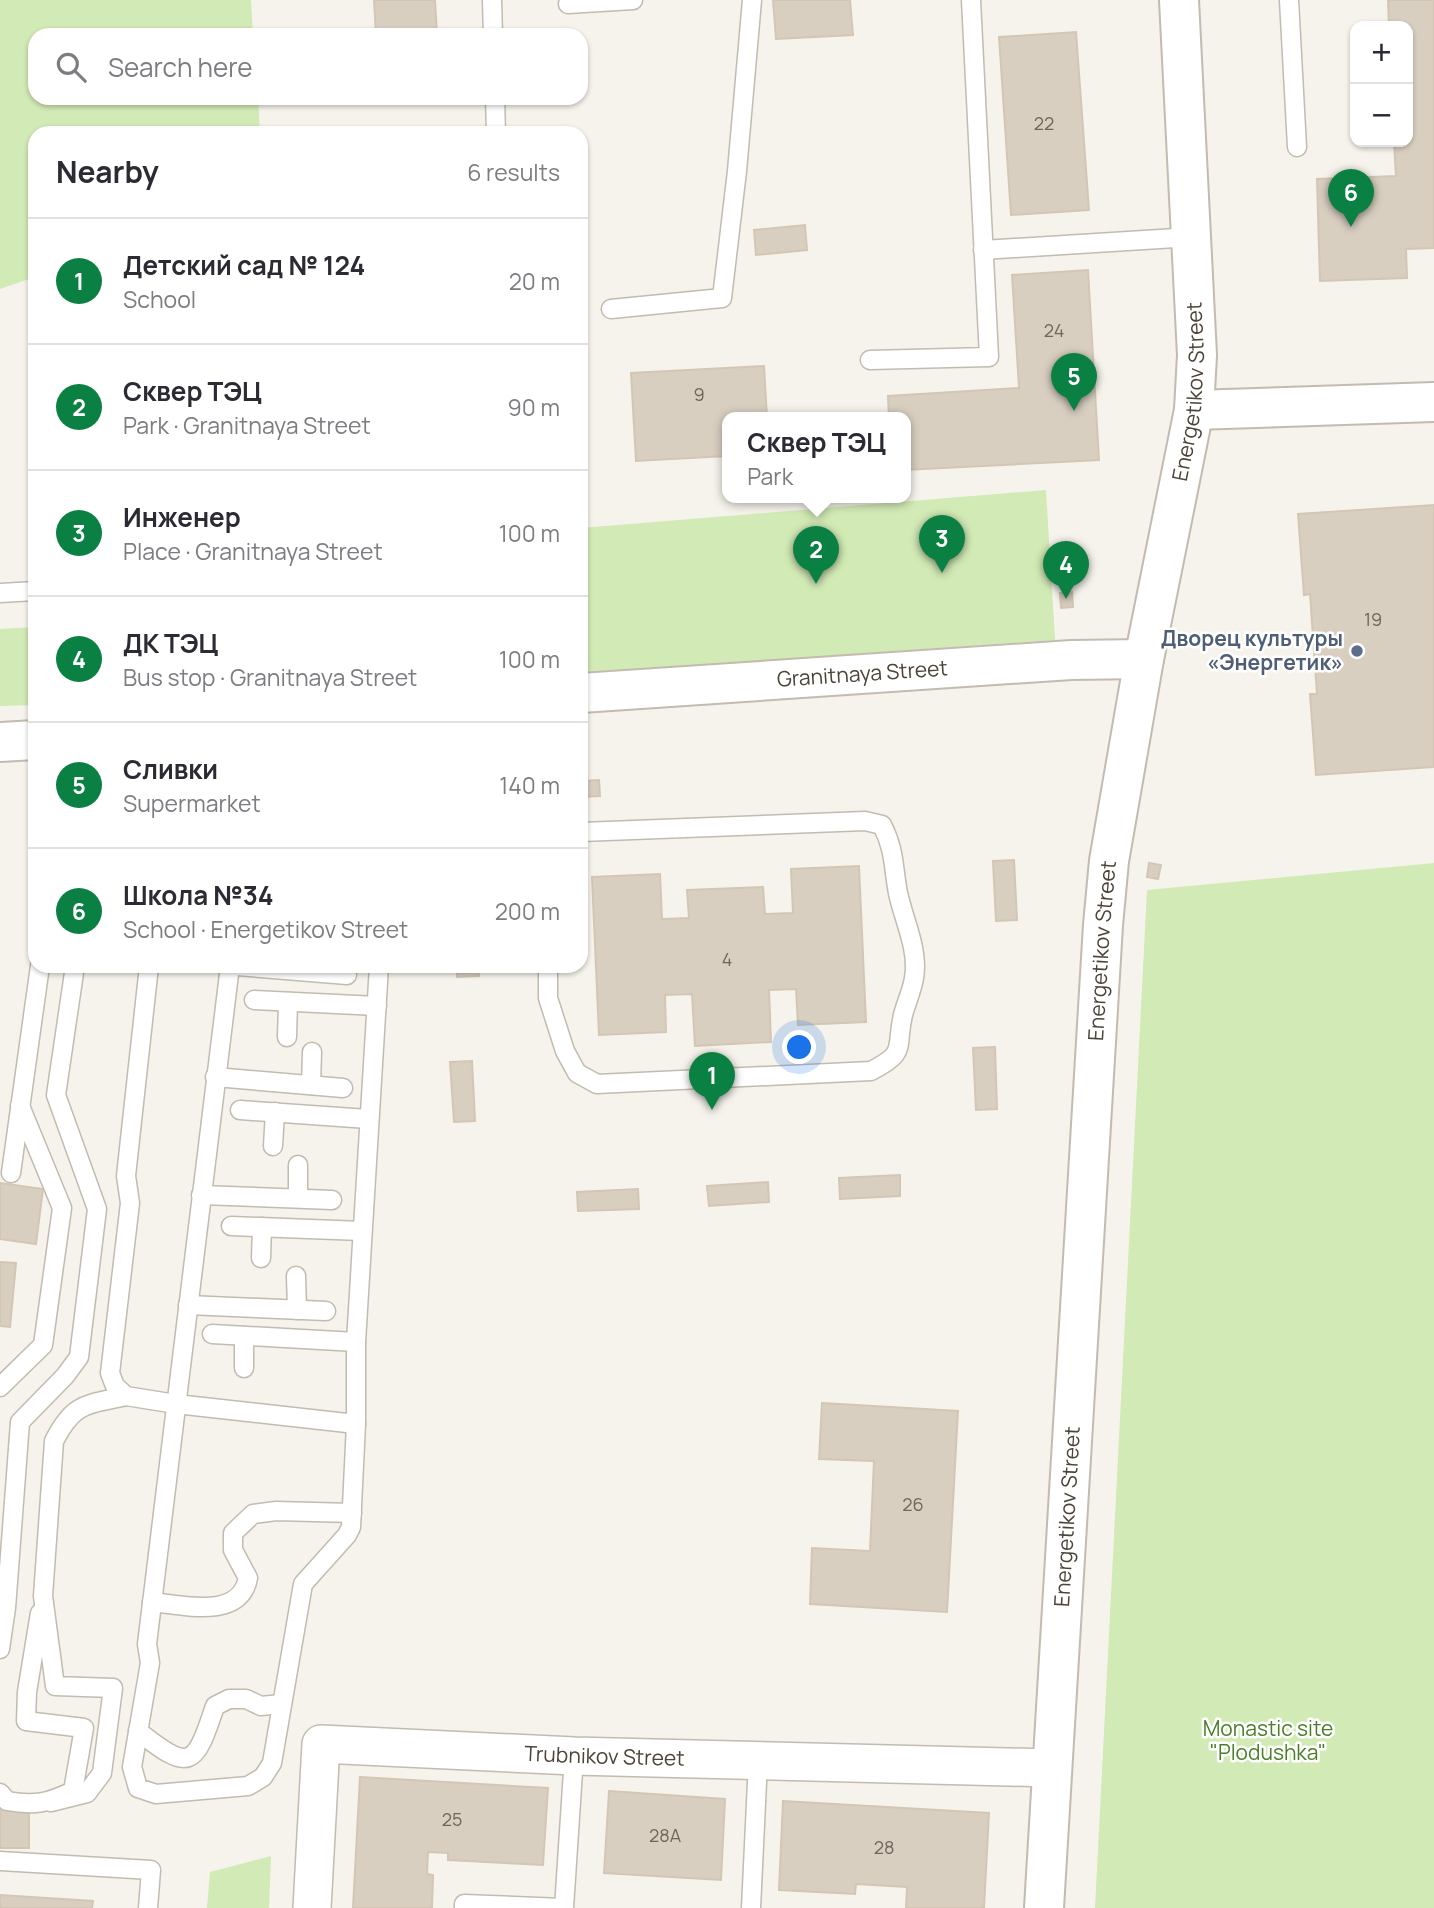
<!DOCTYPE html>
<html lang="en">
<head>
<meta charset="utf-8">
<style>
  :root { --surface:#fff; --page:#f2f2f3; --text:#2b2b33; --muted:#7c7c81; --line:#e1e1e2; --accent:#0b8043 }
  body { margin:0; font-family:Manrope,sans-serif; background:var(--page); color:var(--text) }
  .controls { position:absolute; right:21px; top:21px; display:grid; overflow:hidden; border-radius:14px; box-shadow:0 2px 5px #0004 }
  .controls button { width:63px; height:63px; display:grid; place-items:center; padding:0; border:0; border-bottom:2px solid var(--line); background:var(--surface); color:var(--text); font:35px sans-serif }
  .you { position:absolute; left:800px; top:1048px; width:24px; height:24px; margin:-18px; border:5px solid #fff; border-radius:50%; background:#1a73e8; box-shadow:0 0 0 10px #1a73e833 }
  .badge { display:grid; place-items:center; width:46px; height:46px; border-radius:50%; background:var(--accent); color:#fff; font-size:23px; font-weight:700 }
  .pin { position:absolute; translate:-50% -58px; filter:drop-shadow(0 2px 4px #0008) }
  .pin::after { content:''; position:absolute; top:37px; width:24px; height:21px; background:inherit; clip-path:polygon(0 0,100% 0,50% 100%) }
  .popup { position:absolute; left:722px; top:412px; width:189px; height:91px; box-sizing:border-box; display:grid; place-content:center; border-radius:14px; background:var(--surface); filter:drop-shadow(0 2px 5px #0005); font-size:23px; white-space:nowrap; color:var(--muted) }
  .popup b { font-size:26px; color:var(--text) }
  .popup::after { content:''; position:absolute; left:50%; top:100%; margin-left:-14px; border:14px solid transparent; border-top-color:var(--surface) }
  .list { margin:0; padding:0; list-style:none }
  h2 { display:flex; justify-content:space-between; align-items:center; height:91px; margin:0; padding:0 28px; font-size:30px }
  h2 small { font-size:23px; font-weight:400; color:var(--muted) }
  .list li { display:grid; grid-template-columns:46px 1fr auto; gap:21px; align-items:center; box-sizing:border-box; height:126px; padding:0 28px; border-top:2px solid var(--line) }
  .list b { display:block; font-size:26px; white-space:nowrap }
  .list p { margin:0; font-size:23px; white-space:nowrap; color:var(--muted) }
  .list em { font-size:23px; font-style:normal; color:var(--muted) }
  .icon { flex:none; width:38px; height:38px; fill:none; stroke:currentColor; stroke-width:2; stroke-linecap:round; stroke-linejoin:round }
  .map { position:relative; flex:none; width:1434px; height:1908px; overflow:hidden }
  .search { position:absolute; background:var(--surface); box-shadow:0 2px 5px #0004; left:28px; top:28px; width:560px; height:77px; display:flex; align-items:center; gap:18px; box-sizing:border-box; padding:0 24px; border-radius:21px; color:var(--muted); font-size:26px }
  .panel { position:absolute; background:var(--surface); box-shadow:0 2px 5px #0004; left:28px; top:126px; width:560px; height:847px; border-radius:21px }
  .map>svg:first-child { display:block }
</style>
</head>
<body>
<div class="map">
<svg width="1434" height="1908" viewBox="0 0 1434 1908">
  <rect width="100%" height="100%" fill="#f6f3ec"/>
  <g fill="#d2eab5">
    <path d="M0,0h251l2,35h-218v63h223l2,35h-225v144l-35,12z"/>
    <path d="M1046,490l9,150 -474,33v-145z"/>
    <path d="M35,627v78l-35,1v-77z"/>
    <path d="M1434,863v1045h-339l52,-1018z"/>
    <path d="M271,1856l-2,52h-62l3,-36z"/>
  </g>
  <g fill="#d8cfc1" stroke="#d3c7b4" stroke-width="2">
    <path d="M374,0h61l2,35h-61z"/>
    <path d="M773,0h77l3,35 -77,4z"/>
    <path d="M1388,0h46v248l-28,1 1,29 -87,3 -3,-102 79,-3 -2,-34h14v-116h-19z"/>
    <path d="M1076,32l13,178 -78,5 -12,-178z"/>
    <path d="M805,225l2,25 -51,5 -2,-25z"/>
    <path d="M1088,270l11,190 -194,10v-52h-16l-1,-22 131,-8 -7,-113z"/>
    <path d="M764,366l3,52h-40v38l-91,5 -5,-88z"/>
    <path d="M1434,505v262l-118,8 -6,-81h7l-7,-100 -6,1 -6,-81z"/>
    <path d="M1072,592l1,15 -12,1 -1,-15z"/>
    <path d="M599,780l1,16 -19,1v-16z"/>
    <path d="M1014,860l3,60 -21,1 -3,-60z"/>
    <path d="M1149,863l12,2 -3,14 -11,-2z"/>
    <path d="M859,866l7,156 -68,3 -2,-36 -27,1 2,52 -76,4 -3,-52 -27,1 1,37 -67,3 -7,-158 68,-3 2,45 27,-1 -2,-28 76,-3 2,27 28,-1 -2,-44z"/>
    <path d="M457,966h21l1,10 -22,1z"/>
    <path d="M995,1047l2,62 -21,1 -3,-62z"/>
    <path d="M472,1061l3,60 -21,1 -4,-60z"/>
    <path d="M900,1175v21l-60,3 -1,-21z"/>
    <path d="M768,1182l1,20 -60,4 -2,-20z"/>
    <path d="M0,1183l43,6 -7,55 -36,-5z"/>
    <path d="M638,1189l1,20 -61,2 -1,-19z"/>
    <path d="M0,1262l16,1 -6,64 -10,-1z"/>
    <path d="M822,1403l136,8 -11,201 -137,-8 2,-56 58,3 4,-90 -55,-2z"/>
    <path d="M360,1777l188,11 -5,77 -95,-5v-7l-20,-1 -1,22 6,1 -1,33h-79z"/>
    <path d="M609,1791l116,8 -4,81 -117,-7z"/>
    <path d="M783,1801l206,12 -5,95h-78l1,-21 -51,-3 -1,10 -76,-4z"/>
    <rect x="0" y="1804" width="29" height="44"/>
    <path d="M0,1895l93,6 -1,7h-92z"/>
  </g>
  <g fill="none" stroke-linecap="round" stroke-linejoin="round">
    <g stroke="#c2bbae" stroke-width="21">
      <g id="service">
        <path d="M492,0l1,35"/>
        <path d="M1289,0l8,147"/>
        <path d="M568,4l65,-4"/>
        <path d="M495,98l1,35"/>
        <path d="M983,250l209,-13"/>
        <path d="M611,309l111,-11 15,-127 15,-171"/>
        <path d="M870,360l119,-3 -18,-357"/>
        <path d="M0,593l35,-2"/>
        <path d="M149,966l-23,210 4,27 -20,170 5,13 11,10 50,8 180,20"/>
        <path d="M230,966l-83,678 3,19 -18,104 6,21 18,6 92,-8 15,-9 9,-14 31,-179 44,-49 4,-8 5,-103v-82l23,-376"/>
        <path d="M237,966l110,9"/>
        <path d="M548,966v32l17,53 12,22 20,11 274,-13c37,-19 24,-22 32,-56 3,-12 9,-24 11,-37 5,-28 -10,-57 -16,-85 -5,-26 -3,-43 -16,-68l-17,-4 -284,11"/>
        <path d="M254,1000l123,6"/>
        <path d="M287,1037l1,-35"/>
        <path d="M215,1077l128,11"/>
        <path d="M311,1085l1,-33"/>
        <path d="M240,1110l128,9"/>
        <path d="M273,1146l2,-34"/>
        <path d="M11,1173l29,-207"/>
        <path d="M201,1195l131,5"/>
        <path d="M298,1198v-33"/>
        <path d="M231,1226l131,5"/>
        <path d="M261,1258l1,-31"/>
        <path d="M296,1276l1,34"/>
        <path d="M188,1305l138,6"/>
        <path d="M212,1334l144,8"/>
        <path d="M244,1336v32"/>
        <path d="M0,1387l43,-42 19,-137 -42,-102"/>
        <path d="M152,1602c31,3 88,18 96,-24l-15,-28v-17l20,-19 23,-3 76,2"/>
        <path d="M0,1649l6,-41 14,-186 45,-46 14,-19 18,-148 -41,-114 19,-129"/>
        <path d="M138,1731c52,42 57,36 77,-25l14,-7h17l15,7 20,-2"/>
        <path d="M0,1793l7,8c28,5 41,2 66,-10l11,-63 -58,-7 1,-29 13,-79"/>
        <path d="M51,1802l36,-9 15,-20 11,-85 -58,-2 -12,-90 11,-155c20,-39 32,-36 72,-45"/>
        <path d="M0,1861l151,9 -3,38"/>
        <path d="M464,1908v-4l99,4"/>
        <path d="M564,1908l10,-152"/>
        <path d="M751,1908l7,-147"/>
      </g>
    </g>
    <g stroke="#c2bbae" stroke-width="40">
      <g id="minor">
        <path id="s1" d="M312,1908l9,-164 253,12 478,12"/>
      </g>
    </g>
    <g stroke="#c2bbae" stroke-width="42">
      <g id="tertiary">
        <path d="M1194,410l240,-8"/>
        <path id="s2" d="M581,693l490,-33 73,-1"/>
        <path d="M0,742l35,-2"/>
        <path id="s3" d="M1044,1908l59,-983 6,-64 35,-202 50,-249 3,-55 -18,-355"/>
      </g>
    </g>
    <use href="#service" stroke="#fff" stroke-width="18"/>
    <use href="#minor" stroke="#fff" stroke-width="37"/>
    <use href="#tertiary" stroke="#fff" stroke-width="38"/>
  </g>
  <circle fill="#5c6f8a" stroke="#fff" stroke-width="2.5" cx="1357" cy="651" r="7"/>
  <g text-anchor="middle" stroke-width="5" stroke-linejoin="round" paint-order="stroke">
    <g font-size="18" fill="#6e675b">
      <text x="1044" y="130">22</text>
      <text x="1054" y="337">24</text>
      <text x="699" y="401">9</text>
      <text x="1373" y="626">19</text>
      <text x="727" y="966">4</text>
      <text x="913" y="1511">26</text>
      <text x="452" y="1826">25</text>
      <text x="665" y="1842">28А</text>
      <text x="884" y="1854">28</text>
    </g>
    <g font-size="21" fill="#4b4439" stroke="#fff">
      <text dy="7" stroke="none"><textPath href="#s3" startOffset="1526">Energetikov Street</textPath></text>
      <text dy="7" stroke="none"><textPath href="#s2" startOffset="282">Granitnaya Street</textPath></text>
      <text dy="7" stroke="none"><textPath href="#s3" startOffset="959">Energetikov Street</textPath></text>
      <text dy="7" stroke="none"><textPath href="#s3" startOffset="392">Energetikov Street</textPath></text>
      <text dy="7" stroke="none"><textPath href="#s1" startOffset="448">Trubnikov Street</textPath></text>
    </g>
    <g font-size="21" font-weight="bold" fill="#4e5e75" stroke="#fff" text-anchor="end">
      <text x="1343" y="646">Дворец культуры<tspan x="1343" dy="24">«Энергетик»</tspan></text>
    </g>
    <g font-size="21" fill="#4a7f2a" stroke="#fff">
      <text x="1268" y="1736">Monastic site<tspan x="1268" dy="24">"Plodushka"</tspan></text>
    </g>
  </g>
</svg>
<div class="controls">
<button>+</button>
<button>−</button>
</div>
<div class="you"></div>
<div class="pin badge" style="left:712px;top:1110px">1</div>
<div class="pin badge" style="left:816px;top:584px">2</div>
<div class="popup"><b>Сквер ТЭЦ</b>Park</div>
<div class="pin badge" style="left:942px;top:573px">3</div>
<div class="pin badge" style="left:1066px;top:599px">4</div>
<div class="pin badge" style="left:1074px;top:411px">5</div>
<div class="pin badge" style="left:1351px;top:227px">6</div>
<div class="search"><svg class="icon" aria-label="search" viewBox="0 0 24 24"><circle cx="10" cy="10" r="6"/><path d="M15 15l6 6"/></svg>Search here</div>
<section class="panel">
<h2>Nearby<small>6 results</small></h2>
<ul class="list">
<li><span class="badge">1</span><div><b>Детский сад № 124</b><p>School</p></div><em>20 m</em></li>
<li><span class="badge">2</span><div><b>Сквер ТЭЦ</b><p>Park · Granitnaya Street</p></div><em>90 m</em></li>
<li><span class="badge">3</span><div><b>Инженер</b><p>Place · Granitnaya Street</p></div><em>100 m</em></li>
<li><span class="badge">4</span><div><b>ДК ТЭЦ</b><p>Bus stop · Granitnaya Street</p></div><em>100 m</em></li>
<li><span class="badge">5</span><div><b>Сливки</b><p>Supermarket</p></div><em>140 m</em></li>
<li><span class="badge">6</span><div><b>Школа №34</b><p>School · Energetikov Street</p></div><em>200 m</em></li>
</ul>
</section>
</div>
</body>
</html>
